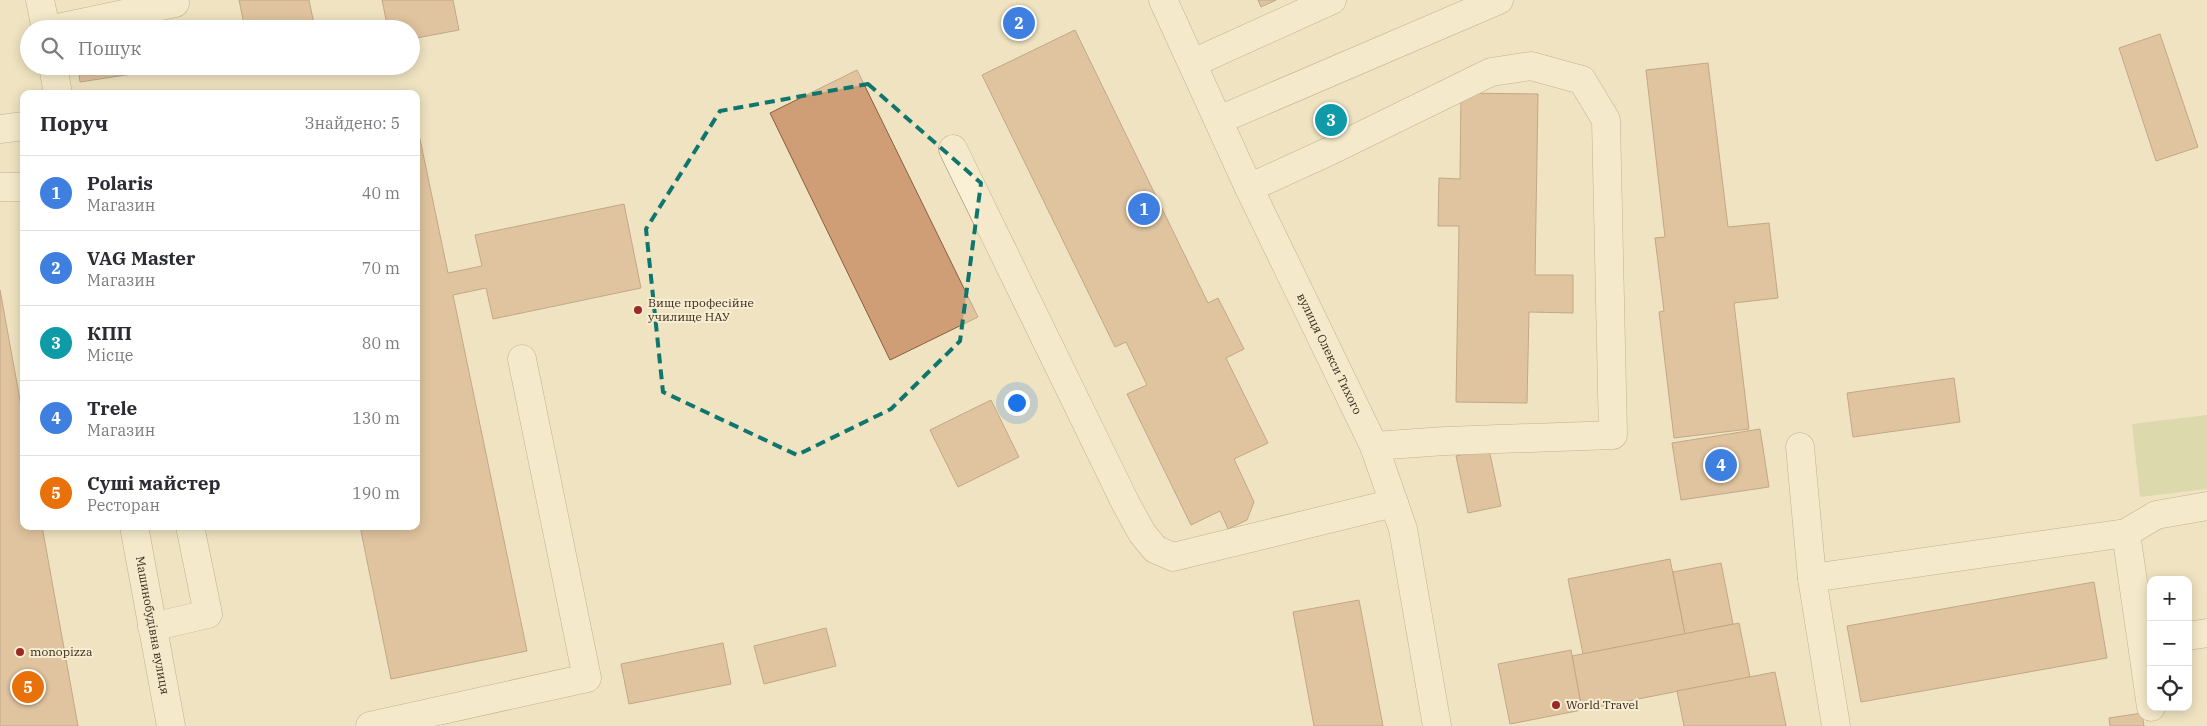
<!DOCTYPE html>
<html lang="uk">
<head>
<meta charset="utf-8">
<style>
  :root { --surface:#fff; --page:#f2f2f3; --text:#2b2b33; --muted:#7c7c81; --line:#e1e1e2; --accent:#9b2926 }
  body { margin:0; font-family:"IBM Plex Serif",serif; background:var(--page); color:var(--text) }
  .controls { position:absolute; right:15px; bottom:15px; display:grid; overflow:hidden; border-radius:10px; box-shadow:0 2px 12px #0003 }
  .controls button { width:45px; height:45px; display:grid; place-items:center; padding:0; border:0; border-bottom:1px solid var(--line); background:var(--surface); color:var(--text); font:25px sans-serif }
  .you { position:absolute; left:1016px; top:402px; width:18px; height:18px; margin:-12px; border:4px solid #fff; border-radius:50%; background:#1a73e8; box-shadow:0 0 0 8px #1a73e833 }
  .badge { display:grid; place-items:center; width:32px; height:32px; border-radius:50%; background:var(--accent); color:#fff; font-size:16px; font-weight:700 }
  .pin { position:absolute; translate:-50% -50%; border:2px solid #fff; box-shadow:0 1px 5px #0006 }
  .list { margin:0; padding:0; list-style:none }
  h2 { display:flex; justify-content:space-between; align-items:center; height:65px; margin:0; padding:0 20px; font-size:21px }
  h2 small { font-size:16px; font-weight:400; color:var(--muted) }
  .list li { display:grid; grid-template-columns:32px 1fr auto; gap:15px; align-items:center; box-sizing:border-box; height:75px; padding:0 20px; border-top:1px solid var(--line) }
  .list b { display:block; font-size:19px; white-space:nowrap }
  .list p { margin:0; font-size:16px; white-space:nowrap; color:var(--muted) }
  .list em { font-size:16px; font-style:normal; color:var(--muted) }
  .icon { flex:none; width:28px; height:28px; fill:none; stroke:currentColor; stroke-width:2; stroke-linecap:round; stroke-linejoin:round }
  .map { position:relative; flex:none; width:2207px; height:726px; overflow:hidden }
  .search { position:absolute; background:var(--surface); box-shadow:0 2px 12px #0003; left:20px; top:20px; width:400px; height:55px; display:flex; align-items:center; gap:12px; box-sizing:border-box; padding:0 18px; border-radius:28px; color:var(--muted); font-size:19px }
  .panel { position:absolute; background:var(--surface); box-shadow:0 2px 12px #0003; left:20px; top:90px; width:400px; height:440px; border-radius:10px }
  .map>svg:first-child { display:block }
</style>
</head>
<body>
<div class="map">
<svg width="2207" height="726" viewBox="0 0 2207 726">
  <rect width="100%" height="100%" fill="#efe3c1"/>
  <path fill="#c5ce95" d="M2207,415v74l-67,8 -8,-73z"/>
  <g fill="#cf9e76" stroke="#8a5e3d">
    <path d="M239,0h70l6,29h-70z"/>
    <path d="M382,0h71l6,30 -48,9v-10h-23z"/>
    <path d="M1258,0h18l-15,7z"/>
    <path d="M1075,30l133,273 10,-5 26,51 -18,9 42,85 -34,16 20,43 -7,18 -19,9 -8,-18 -29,14 -64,-131 20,-9 -21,-43 -11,5 -133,-272z"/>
    <path d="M2160,34l38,113 -42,14 -37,-113z"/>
    <path d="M1708,63l20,164 41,-4 9,75 -44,5 15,126 -75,9 -15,-126 5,-1 -9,-73 10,-1 -19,-167z"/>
    <path d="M78,66h79l1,4 -78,12z"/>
    <path d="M857,70l121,247 -88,43 -120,-247z"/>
    <path d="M1461,93l77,1 -3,181h38v38l-44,-1 -2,91 -71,-1 3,-176h-21l1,-48 21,1z"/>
    <path d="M1335,103l12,24 -21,10 -12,-24z"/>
    <path d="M416,120l32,153 34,-7 -7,-31 149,-31 17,84 -148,31 -7,-31 -33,7 74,356 -136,28 -31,-153h56z"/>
    <path d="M0,290l24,132v104h18l36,200h-78z"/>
    <path d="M1954,378l6,44 -107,15 -6,-44z"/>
    <path d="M991,400l28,57 -61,30 -28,-57z"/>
    <path d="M1760,429l9,58 -88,13 -9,-57z"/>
    <path d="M1489,449l12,57 -33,7 -12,-57z"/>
    <path d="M1670,559l15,75 -102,20 -15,-75z"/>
    <path d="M1721,563l12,61 -48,10 -12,-62z"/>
    <path d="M2094,582l13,76 -246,44 -14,-76z"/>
    <path d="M1359,600l24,126h-69l-21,-114z"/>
    <path d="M1739,623l11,54 -168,33 -10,-54z"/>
    <path d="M826,628l10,38 -72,18 -10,-38z"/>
    <path d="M723,643l8,41 -102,20 -8,-40z"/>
    <path d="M1571,650l11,60 -72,14 -12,-60z"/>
    <path d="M1775,672l11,54h-102l-7,-35z"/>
    <path d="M2142,713l2,13h-34l-1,-8z"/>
  </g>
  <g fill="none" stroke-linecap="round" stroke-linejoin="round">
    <g stroke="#8a7458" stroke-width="29">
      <g id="minor">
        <path d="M40,0l6,29"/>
        <path id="s1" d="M1163,0l86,188 125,258 29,83 34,197"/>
        <path d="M53,29l122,-26 -1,-3"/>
        <path d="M1193,63l139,-63"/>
        <path d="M53,66l5,28"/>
        <path d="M1219,120l280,-120"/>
        <path d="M0,129l24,-3"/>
        <path d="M953,149l173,355 16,29 13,16 18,8 221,-54"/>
        <path d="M0,187h24"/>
        <path d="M1249,188l83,-38 159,-78 40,-6 51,14 24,40 7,315 -168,6 -71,5"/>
        <path d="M1800,447l12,131 24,148"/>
        <path id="s2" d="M134,526l37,200"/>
        <path d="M2126,533l25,174"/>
        <path d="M1812,578l314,-45 30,-18 51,-9"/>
        <path d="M152,627l56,-13 -18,-88"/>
        <path d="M2188,636l19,-3"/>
        <path d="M370,726l217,-48 -65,-319"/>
      </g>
    </g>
    <use href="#minor" stroke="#faf0d5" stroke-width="28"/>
  </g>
  <path d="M0 0H2207V726H0ZM868,84l113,99 -21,158 -69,68 -94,46 -134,-63 -17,-163 74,-118z" fill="#efe3c1" fill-opacity=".55" fill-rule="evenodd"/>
  <path fill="none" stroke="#0f766e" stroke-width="4" stroke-dasharray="10 6" stroke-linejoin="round" d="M868,84l113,99 -21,158 -69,68 -94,46 -134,-63 -17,-163 74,-118z"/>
  <g fill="#9b2926" stroke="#f7edd1" stroke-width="2">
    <circle cx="638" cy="310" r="5"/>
    <circle cx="20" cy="652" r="5"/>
    <circle cx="1556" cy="705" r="5"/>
  </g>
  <g text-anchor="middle" stroke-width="4" stroke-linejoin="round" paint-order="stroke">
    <g font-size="12" fill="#392b1d" stroke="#f7edd1" text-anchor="start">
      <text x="648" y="307">Вище професійне<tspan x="648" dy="14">училище НАУ</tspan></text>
      <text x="30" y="656">monopizza</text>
      <text x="1566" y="709">World Travel</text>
    </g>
    <g font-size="12" fill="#392b1d" stroke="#f7edd1">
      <text dy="4" stroke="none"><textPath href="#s1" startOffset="391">вулиця Олекси Тихого</textPath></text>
      <text dy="4" stroke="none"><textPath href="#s2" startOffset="101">Машинобудівна вулиця</textPath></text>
    </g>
  </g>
</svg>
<div class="controls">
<button>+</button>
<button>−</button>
<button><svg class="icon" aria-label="locate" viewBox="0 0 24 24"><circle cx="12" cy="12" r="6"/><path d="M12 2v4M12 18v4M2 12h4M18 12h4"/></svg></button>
</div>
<div class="you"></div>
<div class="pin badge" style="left:1144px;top:209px;background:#3f7fe0">1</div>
<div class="pin badge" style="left:1019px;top:23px;background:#3f7fe0">2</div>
<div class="pin badge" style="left:1331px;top:120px;background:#0f9aa8">3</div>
<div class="pin badge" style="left:1721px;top:465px;background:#3f7fe0">4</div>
<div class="pin badge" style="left:28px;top:687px;background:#e8710a">5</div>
<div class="search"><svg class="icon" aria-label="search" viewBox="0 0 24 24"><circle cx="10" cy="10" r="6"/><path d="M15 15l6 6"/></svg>Пошук</div>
<section class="panel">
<h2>Поруч<small>Знайдено: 5</small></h2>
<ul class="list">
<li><span class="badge" style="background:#3f7fe0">1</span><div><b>Polaris</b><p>Магазин</p></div><em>40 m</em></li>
<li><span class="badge" style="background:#3f7fe0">2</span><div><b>VAG Master</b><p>Магазин</p></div><em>70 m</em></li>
<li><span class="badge" style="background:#0f9aa8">3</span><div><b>КПП</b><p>Місце</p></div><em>80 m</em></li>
<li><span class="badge" style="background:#3f7fe0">4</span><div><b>Trele</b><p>Магазин</p></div><em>130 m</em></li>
<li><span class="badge" style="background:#e8710a">5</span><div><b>Суші майстер</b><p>Ресторан</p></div><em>190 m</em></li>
</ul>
</section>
</div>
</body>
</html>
